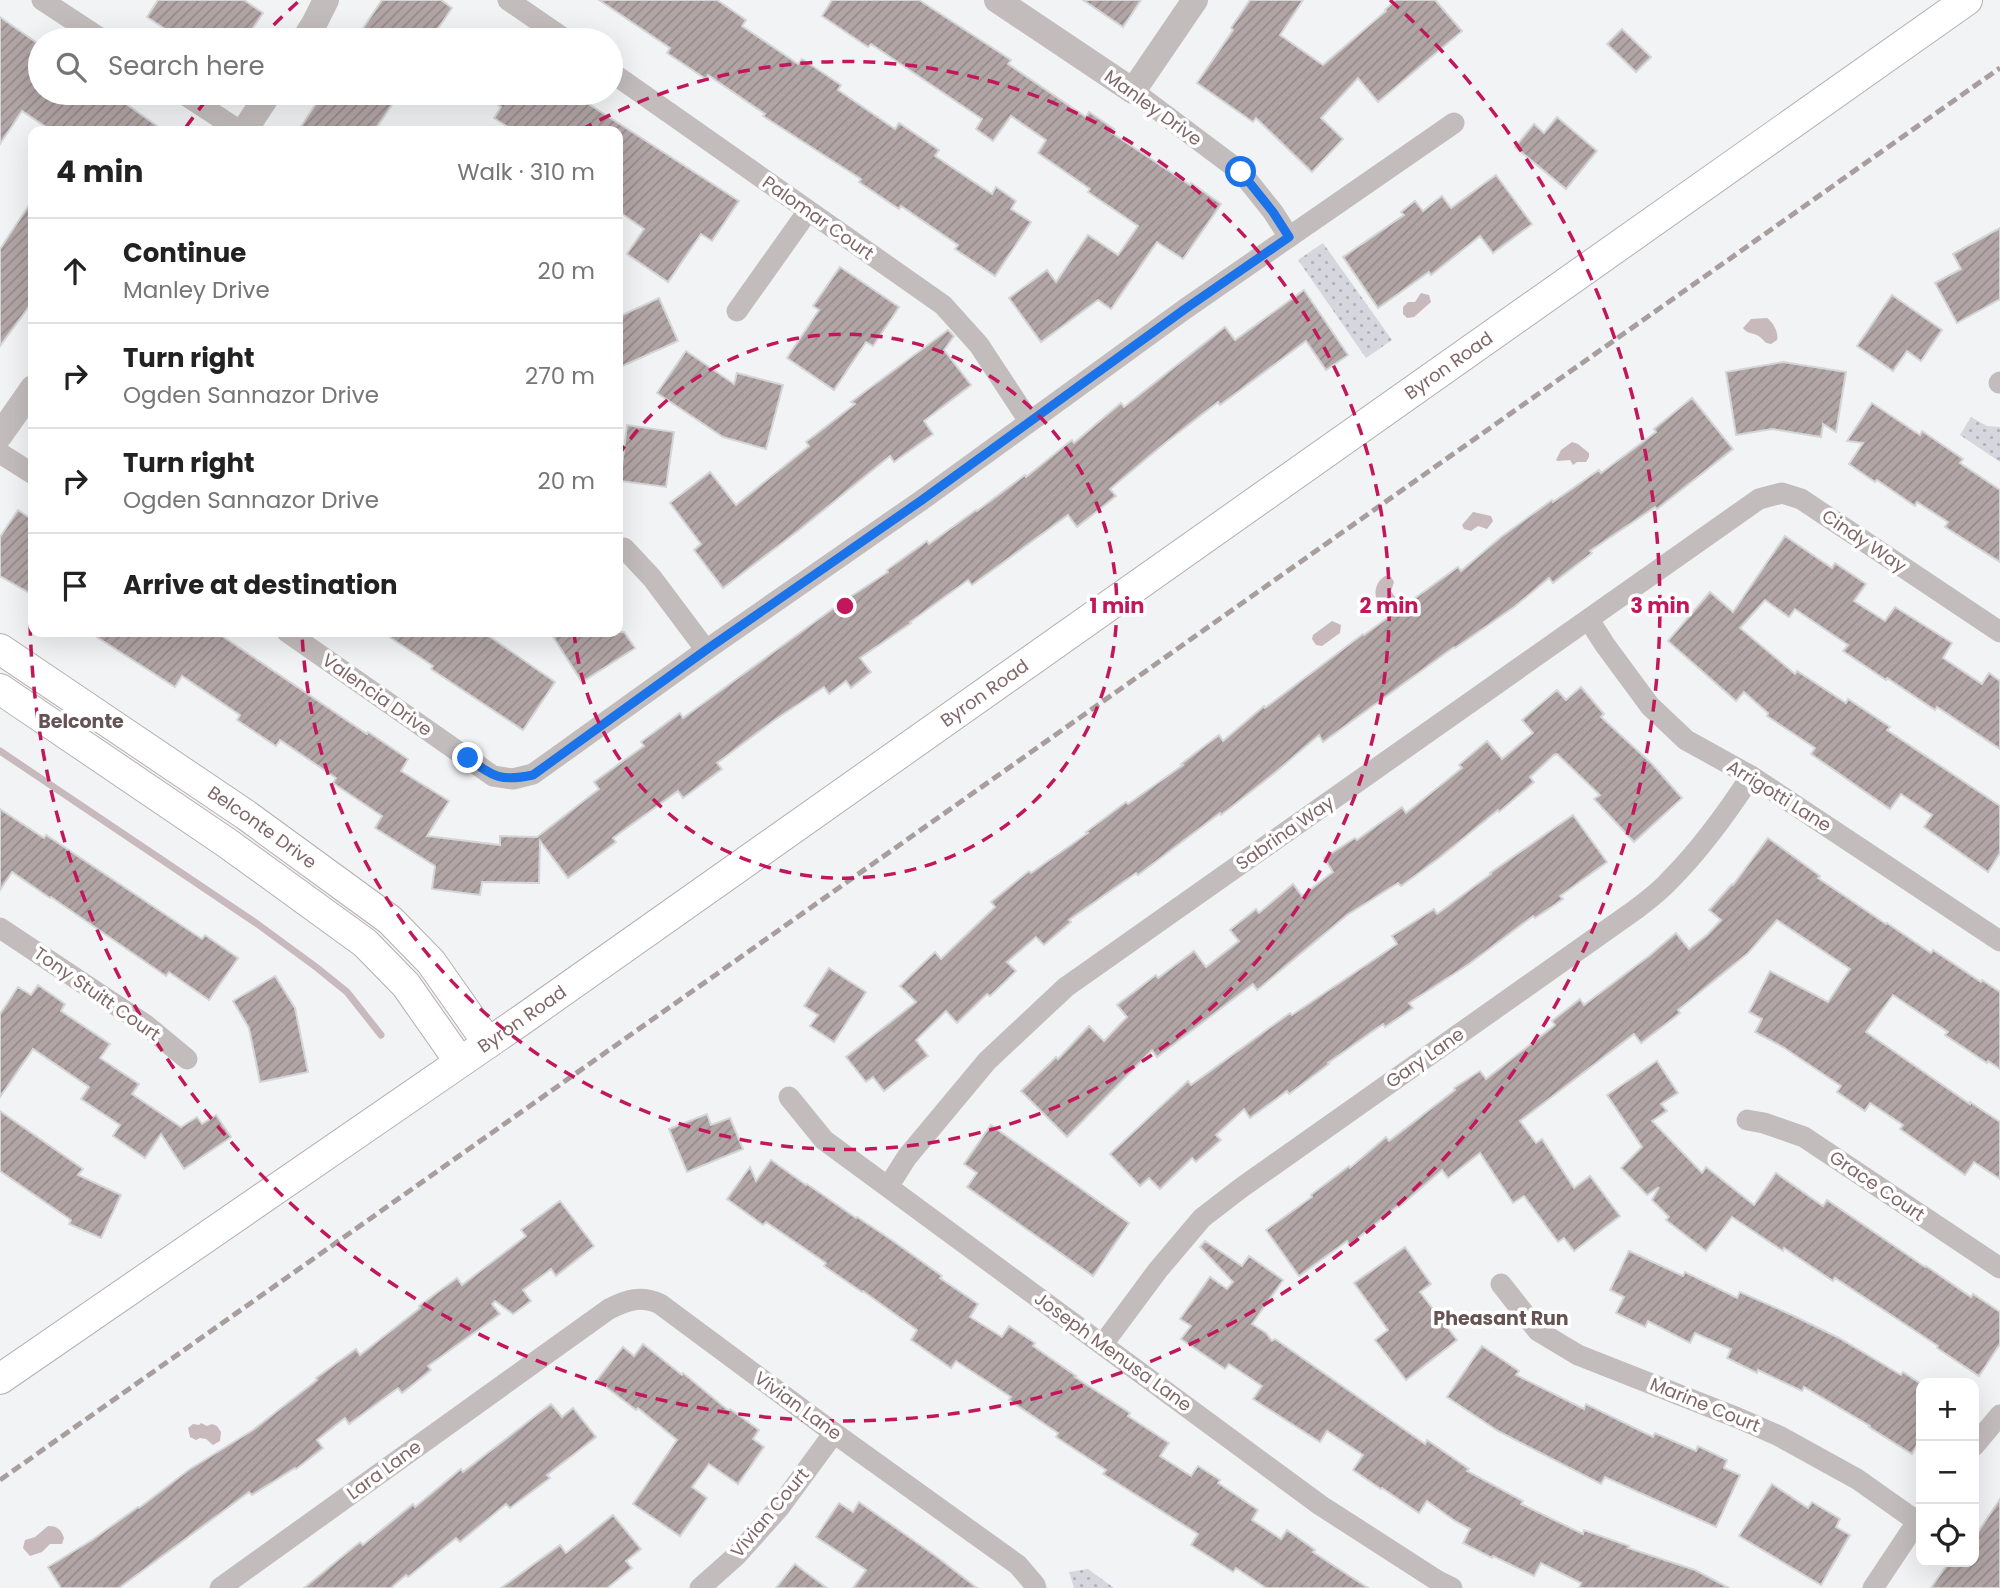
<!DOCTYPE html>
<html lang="en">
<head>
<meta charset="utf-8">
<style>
  :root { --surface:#fff; --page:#f6f6f6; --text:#222; --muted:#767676; --line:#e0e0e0 }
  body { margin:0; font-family:Poppins,sans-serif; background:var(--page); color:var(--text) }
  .controls { position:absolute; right:21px; bottom:21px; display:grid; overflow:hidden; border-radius:14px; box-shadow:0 7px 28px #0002 }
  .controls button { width:63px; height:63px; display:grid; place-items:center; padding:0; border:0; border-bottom:2px solid var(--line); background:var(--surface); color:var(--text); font:35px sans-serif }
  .stop { position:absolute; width:21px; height:21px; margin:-16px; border:5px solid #1a73e8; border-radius:50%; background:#fff }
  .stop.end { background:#1a73e8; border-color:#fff; box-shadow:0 2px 7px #0008 }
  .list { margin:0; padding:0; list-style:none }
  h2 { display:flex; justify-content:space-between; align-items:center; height:91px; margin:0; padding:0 28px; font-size:30px }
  h2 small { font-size:23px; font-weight:400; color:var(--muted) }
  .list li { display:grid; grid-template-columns:46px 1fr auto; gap:21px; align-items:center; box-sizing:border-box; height:105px; padding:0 28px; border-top:2px solid var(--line) }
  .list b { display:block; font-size:26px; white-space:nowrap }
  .list p { margin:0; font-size:23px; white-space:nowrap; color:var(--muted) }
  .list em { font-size:23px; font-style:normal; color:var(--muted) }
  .icon { flex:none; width:38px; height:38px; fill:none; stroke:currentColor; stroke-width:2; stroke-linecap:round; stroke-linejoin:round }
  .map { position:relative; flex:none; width:2000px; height:1588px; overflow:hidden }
  .search { position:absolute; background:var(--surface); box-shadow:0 7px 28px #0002; left:28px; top:28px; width:595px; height:77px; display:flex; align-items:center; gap:18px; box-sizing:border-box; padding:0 24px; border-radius:38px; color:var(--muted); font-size:26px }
  .panel { position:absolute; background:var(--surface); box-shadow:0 7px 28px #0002; left:28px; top:126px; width:595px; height:511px; border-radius:14px }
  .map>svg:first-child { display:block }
</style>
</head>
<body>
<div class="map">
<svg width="2000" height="1588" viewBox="0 0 2000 1588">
  <defs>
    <pattern id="park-dots" width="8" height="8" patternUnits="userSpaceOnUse" patternTransform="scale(1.75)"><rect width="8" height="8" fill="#d6d6de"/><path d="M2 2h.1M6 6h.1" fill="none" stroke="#b3b1b8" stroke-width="1.8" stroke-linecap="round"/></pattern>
    <pattern id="building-hatch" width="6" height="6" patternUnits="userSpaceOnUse" patternTransform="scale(1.75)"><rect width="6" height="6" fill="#b2a5a6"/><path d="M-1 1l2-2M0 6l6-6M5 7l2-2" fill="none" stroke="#968a8b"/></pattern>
  </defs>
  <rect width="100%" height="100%" fill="#f1f3f5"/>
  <g fill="url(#park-dots)">
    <path d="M1323,243l69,97 -26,18 -68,-98z"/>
    <path d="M1971,417l16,9 13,1v35l-40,-27z"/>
    <path d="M1088,1569l26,19h-40l-5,-16z"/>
  </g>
  <g fill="#c8b9bd">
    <path d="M1421,293l8,2 2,7 -17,15 -7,1 -4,-4v-7l5,-5h7z"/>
    <path d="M1767,318c6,4 12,15 10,22l-6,4c-7,-1 -6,-3 -11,-7 -6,-5 -12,-2 -17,-9l8,-9z"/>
    <path d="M1572,442l6,2 11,9v4l-3,5h-9l-4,3 -3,-5 -12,1 -2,-1 5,-10z"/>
    <path d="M1473,512l18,4 2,5 -6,8 -9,-3 -7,5 -7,-2 -2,-4z"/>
    <path d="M1385,576l6,1 3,5 -3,9 4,6v6l-5,5 -10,-3c-7,-9 -6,-22 5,-29z"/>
    <path d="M1332,621l9,4 -1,8 -18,13 -6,-1 -4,-6 1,-4z"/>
    <path d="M201,1423l6,3 5,-2 5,2 4,6 -1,9 -7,4 -7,-6 -6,-1 -4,2 -6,-3 -2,-9 5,-4 6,1z"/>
    <path d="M48,1526c9,0 13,3 16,12l-2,6h-12l-8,8 -12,4 -7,-8 2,-8 10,-3z"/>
  </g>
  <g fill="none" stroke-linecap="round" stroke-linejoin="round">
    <path stroke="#c8b9bd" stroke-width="7" d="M0,751l256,172 60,44 31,25 34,43"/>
  </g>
  <g fill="url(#building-hatch)" stroke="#d4d5d6" stroke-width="2">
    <path d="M158,0h86l19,13 -18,27h-63l-35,-23z"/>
    <path d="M382,0h59l11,8 -22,32h-75z"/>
    <path d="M599,0h118l29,20 -4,6 56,38 4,-5 39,26 -3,5 57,39 4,-6 40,27 -4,6 57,38 4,-7 20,14 -5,8 20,13 -36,54 -40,-27 3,-4 -57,-39 -2,3 -40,-27 2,-3 -98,-63 2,-2 -57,-39 -2,4 -39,-26 3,-5z"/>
    <path d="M832,0h87l92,60 -3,4 78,53 3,-5 25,17 -2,4 78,52 1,-2 30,21 -38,55 -26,-17 -46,67 -13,-9 -57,42 -32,-44 38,-28 9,12 32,-47 30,20 20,-29 -50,-34 2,-3 -52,-36 8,-13 -35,-24 -18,25 -17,-12 6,-10 -111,-75 -3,3 -46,-31z"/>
    <path d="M1083,0h58l-18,27z"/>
    <path d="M1250,0h53l-23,35 43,30 63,-54 -1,-1 11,-10h39l27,31 -84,71 -20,-24 -37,40 22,21 -31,33 -56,-54 -3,4 -56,-39 36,-53 -2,-2z"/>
    <path d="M0,17l40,28v48h71l53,38h-112l-30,-20 -22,33z"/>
    <path d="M1622,29l29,28 -15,15 -29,-28z"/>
    <path d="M323,93h77l-26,38h-76z"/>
    <path d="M479,93h89l15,10 1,-2 155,100 -27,40 -11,-7 -33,48 -41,-28 17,-25 -26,-18v-80h-104l-20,-13 7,-11z"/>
    <path d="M1557,117l40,34 -31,38 -51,-42 19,-23 10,9z"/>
    <path d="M1496,175l36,49 -39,29 -13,-17 -49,39 -2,-3 -51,36 -35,-51 61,-42 -3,-3 14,-11 8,10 19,-15 9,12z"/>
    <path d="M33,199v102l-33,45v-97z"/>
    <path d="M2000,228v71l-43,24 -22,-40 26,-14 -8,-15z"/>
    <path d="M840,267l59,40 -26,39 -7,-4 -32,48 -47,-32 32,-48 -6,-4z"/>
    <path d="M1304,290l44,65 -22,15 -20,-29 -86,64 -2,-3 -53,41 -55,46 6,7 -39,31 -9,-12 -96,70 -4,-5 -58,42 1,1 -51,35 11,14 -20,16 -5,-7 -17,13 -5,-7 -51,34 -56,42 5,6 -39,29 -5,-7 -65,47 3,4 -48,36 -28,-37 -1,42 -57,-1 -2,13 -48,-6 3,-23 -60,-38 7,-12 -49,-33 3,-5 -56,-38 -4,6 -39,-26 3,-5 -58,-39 -7,11 -86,-55h127l151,102 1,-2 40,27 -7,12 48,30 -22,35 73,9v-9l37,1 62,-48 -5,-7 50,-36 -3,-4 39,-29 3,5 155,-113 50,-33 -1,-2 40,-29 2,3 47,-34 1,1 48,-36 1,2 46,-37 2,3 47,-40 3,4 101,-80 10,13z"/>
    <path d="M1892,295l50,35 -21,31 -14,-10 -14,20 -36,-25z"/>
    <path d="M659,298l19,43 -60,27v-51z"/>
    <path d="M948,330l6,6 -10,14 27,35 -47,36 9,13 -39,28 -4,-6 -91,74 -76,58 -29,-38 7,-6 -31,-41 40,-31 26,33 73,-59 -3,-4 49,-38 -4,-2z"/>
    <path d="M686,351l48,33 3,-11 46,12 -17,64 -43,-12 -66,-44z"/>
    <path d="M1783,362l63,10 -10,60 -13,-8 -2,13 -49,-8 -36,6 -10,-63z"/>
    <path d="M1692,398l41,51 -76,60 -2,-2 -65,44 2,2 -39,30 -4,-5 -35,29 -59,41 -1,-1 -131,95 -4,-7 -47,40 -51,40 -1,-2 -82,62 -2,-2 -67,47 2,2 -27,23 -8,-8 -29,25 9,9 -26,25 -3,-2 -30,29 -11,-12 -30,29 12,16 -44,35 -11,-14 -7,5 -20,-25 70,-55 -16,-16 35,-34 6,7 54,-52 -4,-5 38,-31 2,2 57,-40 -2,-1 40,-30 2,2 55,-39 -2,-1 38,-29 4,6 41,-35 1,2 98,-74 1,1 94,-68 3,4 40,-34 51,-37 1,2 46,-32 2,3 55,-41 -2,-3z"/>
    <path d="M1872,403l48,32 2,-4 41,28 -3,4 40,27v72l-55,-35 3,-5 -31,-20 -2,4 -38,-26 -2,2 -26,-18 14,-21 -16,-2z"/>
    <path d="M627,425l47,7 -8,55 -46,-6z"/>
    <path d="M18,510l15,10v75l-33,-19v-39z"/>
    <path d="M1785,536l47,32 3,-5 31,21 -12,17 31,20 10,-14 57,36 -9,15 39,26 7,-11 11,8v68l-63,-42 -2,3 -48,-32 -1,2 -43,-29 5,-6 -53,-36 -6,8 -24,-17 -25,28 55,46 2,-3 49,32 2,-4 42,28 -3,3 113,76v47l-12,19 -64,-45 8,-12 -31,-21 -11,15 -79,-55 4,-6 -48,-32 1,-3 -24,-21 -8,9 -68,-60 42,-49 23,20z"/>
    <path d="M382,632h101l72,50 -32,48 -92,-61 2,-3z"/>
    <path d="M550,632h74l11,16 -53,34z"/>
    <path d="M1581,687l23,27 -3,3 51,47 30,34 -48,44 -40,-43 6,-4 -43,-41 -3,1 -24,22 4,5 -35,30 -1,-2 -59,48 -38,28 -3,-3 -51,32 -90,75 -4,-6 -96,73 -5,-7 -85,87 -46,-46 35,-34 2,2 31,-33 15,15 23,-24 -10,-12 39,-30 2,3 36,-27 12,16 33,-26 -9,-11 26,-21 3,4 34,-29 9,12 31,-24 -9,-14 31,-20 2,2 45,-33 4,6 56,-45 -3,-3 28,-24 15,18 31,-26 -11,-13 35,-30 9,10z"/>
    <path d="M0,809l44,29 2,-3 156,104 3,-4 33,23 -29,42 -40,-28 -3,4 -115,-79 -1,1 -38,-26 -12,18z"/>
    <path d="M1573,815l34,47 -47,34 3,3 -28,19 -2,-2 -64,48 -60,39 4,5 -28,19 -2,-3 -55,39 1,1 -40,30 -2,-3 -37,27 -6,-9 -28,26 5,5 -25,22 -4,-4 -32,31 -11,-11 -9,8 -30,-32 78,-73 3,4 99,-72 2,2 105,-71 -5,-8 42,-27 3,5 54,-40 -1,-1z"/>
    <path d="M1768,838l52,38 -2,2 68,46 1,-1 44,30 2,-3 48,32 1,-2 18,12v77l-12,-8 -1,2 -42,-28 3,-3 -55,-37 -27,37 104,72v-2l30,20v57l-26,-17 -9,13 -65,-46 3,-4 -33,-22 -5,8 -28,-19 4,-6 -58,-39 -28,-15 7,-13 -13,-7 21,-41 58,31 22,-33 -73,-49 -29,33 -70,57 2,3 -39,30 -7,-9 -114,87 16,22 6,-4 32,49 16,-12 30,40 -46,35 -10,-13 -6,4 -34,-46 -11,7 -33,-50 -32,25 -6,-8 -43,37 -1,-1 -49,39 -2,-4 -48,35 -33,-46 46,-33 -1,-2 38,-29 1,2 36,-31 3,4 66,-51 -1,-2 26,-17 6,8 69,-54 -3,-4 28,-22 4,6 65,-49 27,-23 13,16 18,-14 14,-15 -12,-10 23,-26 1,1z"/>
    <path d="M829,968l37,24 -32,50 -24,-16 8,-11 -14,-9z"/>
    <path d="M275,976l20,32 13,64 -48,10 -11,-54 -16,-27z"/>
    <path d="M38,985l27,19 -4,7 49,33 -10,14 39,26 -7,10 49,33 16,-10 5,7 14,-9 15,22 -47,32 -23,-35 -16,24 -32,-22 7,-11 -39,-26 8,-12 -56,-38 -33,48v-83l18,-27 13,8z"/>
    <path d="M1657,1061l21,32 -17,11 6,7 -15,10 50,52 4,-6 48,38 22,-32 47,33 4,-6 98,67 1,-1 45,31 2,-3 27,18v32l-21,32 -42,-28 1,-2 -103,-68 -2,3 -49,-33 -1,3 -51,-34 -26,34 -40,-31 3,-3 -17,-17 7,-13 -12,8 -26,-27 21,-21 -35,-52z"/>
    <path d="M0,1111l83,58 -5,6 43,20 -20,43 -32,-14 2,-4 -71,-49z"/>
    <path d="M707,1114l4,11 19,-7 13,31 -56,23 -18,-43z"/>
    <path d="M991,1125l138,98 -36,53 -126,-89 10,-14 -13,-9z"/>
    <path d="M771,1160l35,25 1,-1 49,34 1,-1 36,24 49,35 -2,2 38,26 -8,13 32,20 7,-11 26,17 -2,3 43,30 -1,1 55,36 -2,3 41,27 -9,13 31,20 7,-10 22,14 -2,3 40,27 -6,10 29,19 6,-9 28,20 -2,2 55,36h-102l-30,-20 -3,4 -42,-27 7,-11 -95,-60 3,-4 -50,-33 2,-4 -49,-33 2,-3 -55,-36 -5,7 -40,-28 6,-10 -54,-39 -1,1 -38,-26 2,-3 -60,-41 -3,3 -36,-26 23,-32 6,14z"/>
    <path d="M560,1201l34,45 -38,30 -5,-7 -28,21 8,11 -18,13 -18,-13 -3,3 8,10 -72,52 3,4 -29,23 -4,-5 -49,36 -4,-6 -28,22 6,8 -27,21 -1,-1 -43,27 -3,-3 -130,96h-58l-13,-21 44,-27 46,-33 1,1 51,-39 63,-39 64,-50 -1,-2 40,-29 4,6 60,-47 -1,-2 38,-28 5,7 64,-49 -5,-6z"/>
    <path d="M1205,1241l37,25 7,-10 34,24 -31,44 14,9 6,8 3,-2 150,105 2,-4 42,29 -2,2 56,30 -2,3 62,30 1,-4 45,16 -1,2 67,22 34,18h-150l2,-5 -40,-20 -7,13 -41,-20 -1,2 -29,-15 7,-14 -15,-8 -28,-20 -8,12 -37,-25 -1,1 -28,-19 10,-15 -36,-24 -7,11 -67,-43 9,-13 -33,-22 -4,5 -44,-30 10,-13 -11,-7 30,-42 17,12 6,-7 -33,-35z"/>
    <path d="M1405,1247l26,37 -11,8 37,48 -51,40 -31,-40 13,-10 -34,-47z"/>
    <path d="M1629,1251l54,25 2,-4 52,26 3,-6 54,24 45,22 62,37 2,-3 18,12v54l-9,16 -43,-27 1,-1 -66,-39 -2,4 -44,-21 -1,3 -30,-15 4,-9 -36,-16 -5,10 -42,-22 -3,6 -29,-14 8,-16 -14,-7z"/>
    <path d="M643,1344l39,31 1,-2 46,38 1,-2 29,21 -6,9 11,8 -26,37 -29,-20 -17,23 15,11 -27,38 -47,-32 44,-64 -39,-32 -2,2 -39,-30 26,-33 11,9z"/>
    <path d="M1482,1346l37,25 -3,4 68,34 2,-5 67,33 2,-4 41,18 2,-5 29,14 -3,8 16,7 -24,52 -111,-50 -4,7 -103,-53 -51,-34z"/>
    <path d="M551,1404l11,13 11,-9 23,29 -49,38 3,3 -40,30 -4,-4 -46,38 -4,-4 -48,39 -2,-2 -15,13h-87l56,-46 3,3 50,-41 2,3 46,-38 2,3z"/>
    <path d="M1772,1484l36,24 4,-6 28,17 -4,8 14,8 -29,50 -82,-49z"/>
    <path d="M2000,1499v89h-69l18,-26h25v-24z"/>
    <path d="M859,1502l78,55 40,31h-124l13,-18 -50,-33 23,-34 14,9z"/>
    <path d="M613,1515l28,34 -15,12 6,7 -25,20h-106l59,-43 6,8z"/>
    <path d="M795,1564l9,7 23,17h-51z"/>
  </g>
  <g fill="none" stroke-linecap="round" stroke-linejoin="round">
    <g stroke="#b8aeaf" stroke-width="32">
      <g id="secondary">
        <path id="s1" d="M0,649l246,166 144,105 41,42 57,81"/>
        <path d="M0,689l227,154 138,100 41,42 54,77"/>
        <path id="s2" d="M0,1379l523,-360 1444,-1019"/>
      </g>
    </g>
    <g stroke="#c3bcbc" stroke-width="21">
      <path d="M42,0l61,40"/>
      <path d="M508,0l58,40"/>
      <path d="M611,72l332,233 36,40 50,76"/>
      <path d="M1133,91l108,81 32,40 16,25"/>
      <path d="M182,93l58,38"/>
      <path d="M737,311l71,-100"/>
      <path d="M1999,383l1,-1"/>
      <path d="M0,453l33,21"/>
      <path d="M624,548l28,30 54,72"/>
      <path d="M1589,620l16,25 45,61 36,34 65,36 249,165"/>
      <path d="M287,632l206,144 20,3 20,-5 173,-124 216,-150 263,-191 269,-186"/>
      <path d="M0,928l146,97 41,34"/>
      <path d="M789,1097l35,43 64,47 432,318 118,76 14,7"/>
      <path d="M1747,1120l17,3 40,14 196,131"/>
      <path d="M888,1187l19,-30 80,-96 79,-74 693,-488 23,-6 19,6 199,133"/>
      <path d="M1501,1284l37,47 40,24 160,63 41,18 78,43 61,43"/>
      <path d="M1103,1344l55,-74 44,-52 39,-30 394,-278c12,-9 24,-18 34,-29 31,-31 58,-68 82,-105"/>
      <path d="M1974,1446l26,-31"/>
      <path d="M220,1588l389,-279c18,-9 32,-14 51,-5l174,129 184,132 17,20 1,3"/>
      <path d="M700,1588l36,-32 43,-48 55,-75"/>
      <path d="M1873,1588l48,-72"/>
    </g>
    <g stroke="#c3bcbc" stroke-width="26">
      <path d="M997,0l136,91 62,-91"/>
      <path d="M304,40l10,-16 12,-24"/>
      <path d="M244,131l25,-38"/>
      <path d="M0,435l33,-47"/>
    </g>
    <use href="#secondary" stroke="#fff" stroke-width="30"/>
    <path stroke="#a99e9e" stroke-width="5" stroke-dasharray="10 5" stroke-linecap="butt" d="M0,1480l2000,-1412"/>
  </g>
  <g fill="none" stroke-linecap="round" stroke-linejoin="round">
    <path stroke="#1a73e8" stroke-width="9" d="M468,758c26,19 32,24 65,17l173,-125 216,-150 263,-191 104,-72 -16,-25 -32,-40"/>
  </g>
  <g fill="none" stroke="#c2185b" stroke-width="3.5" stroke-dasharray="12 9">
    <path d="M618 456A272 272 0 1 1 574 632"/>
    <path d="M581 130A544 544 0 1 1 302 634"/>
    <path d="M186 127A815 815 0 0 1 212 93M259 40A815 815 0 0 1 300 0M1390 0A815 815 0 1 1 33 535"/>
  </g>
  <g text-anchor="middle" stroke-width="7" stroke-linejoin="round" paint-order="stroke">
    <g font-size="18" fill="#806667" stroke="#fff">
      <text transform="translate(1153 108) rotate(36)" y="6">Manley Drive</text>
      <text transform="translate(818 218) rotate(35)" y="6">Palomar Court</text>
      <text dy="6" stroke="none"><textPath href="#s2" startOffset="1768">Byron Road</textPath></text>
      <text transform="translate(1864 541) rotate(34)" y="6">Cindy Way</text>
      <text dy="6" stroke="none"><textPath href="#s2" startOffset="1200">Byron Road</textPath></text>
      <text transform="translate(377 695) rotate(35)" y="6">Valencia Drive</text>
      <text transform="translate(1779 796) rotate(32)" y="6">Arrigotti Lane</text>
      <text dy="6" stroke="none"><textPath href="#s1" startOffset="317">Belconte Drive</textPath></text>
      <text transform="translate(1285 833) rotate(-35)" y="6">Sabrina Way</text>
      <text transform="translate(97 994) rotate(35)" y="6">Tony Stuitt Court</text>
      <text dy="6" stroke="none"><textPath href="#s2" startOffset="634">Byron Road</textPath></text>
      <text transform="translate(1425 1058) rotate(-35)" y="6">Gary Lane</text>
      <text transform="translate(1877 1186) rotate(34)" y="6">Grace Court</text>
      <text transform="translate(1113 1352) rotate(36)" y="6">Joseph Menusa Lane</text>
      <text transform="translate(1705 1405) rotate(22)" y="6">Marine Court</text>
      <text transform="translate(798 1406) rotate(36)" y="6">Vivian Lane</text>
      <text transform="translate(384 1470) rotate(-36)" y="6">Lara Lane</text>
      <text transform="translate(770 1513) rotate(-50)" y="6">Vivian Court</text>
    </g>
    <g font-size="19" font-weight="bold" fill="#665354" stroke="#fff">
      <text x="81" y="728">Belconte</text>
      <text x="1501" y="1325">Pheasant Run</text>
    </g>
  </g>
  <circle cx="845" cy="606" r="10" fill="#c2185b" stroke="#fff" stroke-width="3.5"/>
  <g font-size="21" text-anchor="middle" font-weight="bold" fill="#c2185b" stroke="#fff" stroke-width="7" stroke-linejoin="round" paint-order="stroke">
    <text x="1117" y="613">1 min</text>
    <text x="1389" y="613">2 min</text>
    <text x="1660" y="613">3 min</text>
  </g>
</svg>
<div class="controls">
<button>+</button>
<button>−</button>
<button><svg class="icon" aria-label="locate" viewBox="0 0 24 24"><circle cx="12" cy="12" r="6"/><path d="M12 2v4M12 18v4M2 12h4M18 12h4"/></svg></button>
</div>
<div class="stop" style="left:1241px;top:172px"></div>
<div class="stop end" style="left:468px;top:758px"></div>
<div class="search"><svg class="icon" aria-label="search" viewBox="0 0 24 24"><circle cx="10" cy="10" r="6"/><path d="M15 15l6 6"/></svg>Search here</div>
<section class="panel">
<h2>4 min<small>Walk · 310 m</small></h2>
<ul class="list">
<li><svg class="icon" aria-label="ahead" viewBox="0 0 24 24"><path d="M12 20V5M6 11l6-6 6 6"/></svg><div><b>Continue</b><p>Manley Drive</p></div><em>20 m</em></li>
<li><svg class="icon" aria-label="right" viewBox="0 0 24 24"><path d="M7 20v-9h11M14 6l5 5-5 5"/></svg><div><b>Turn right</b><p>Ogden Sannazor Drive</p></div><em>270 m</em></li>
<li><svg class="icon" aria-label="right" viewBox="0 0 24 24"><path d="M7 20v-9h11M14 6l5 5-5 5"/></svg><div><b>Turn right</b><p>Ogden Sannazor Drive</p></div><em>20 m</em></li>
<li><svg class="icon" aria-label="arrive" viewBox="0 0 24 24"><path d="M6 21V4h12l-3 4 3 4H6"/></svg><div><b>Arrive at destination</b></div></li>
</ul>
</section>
</div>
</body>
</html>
